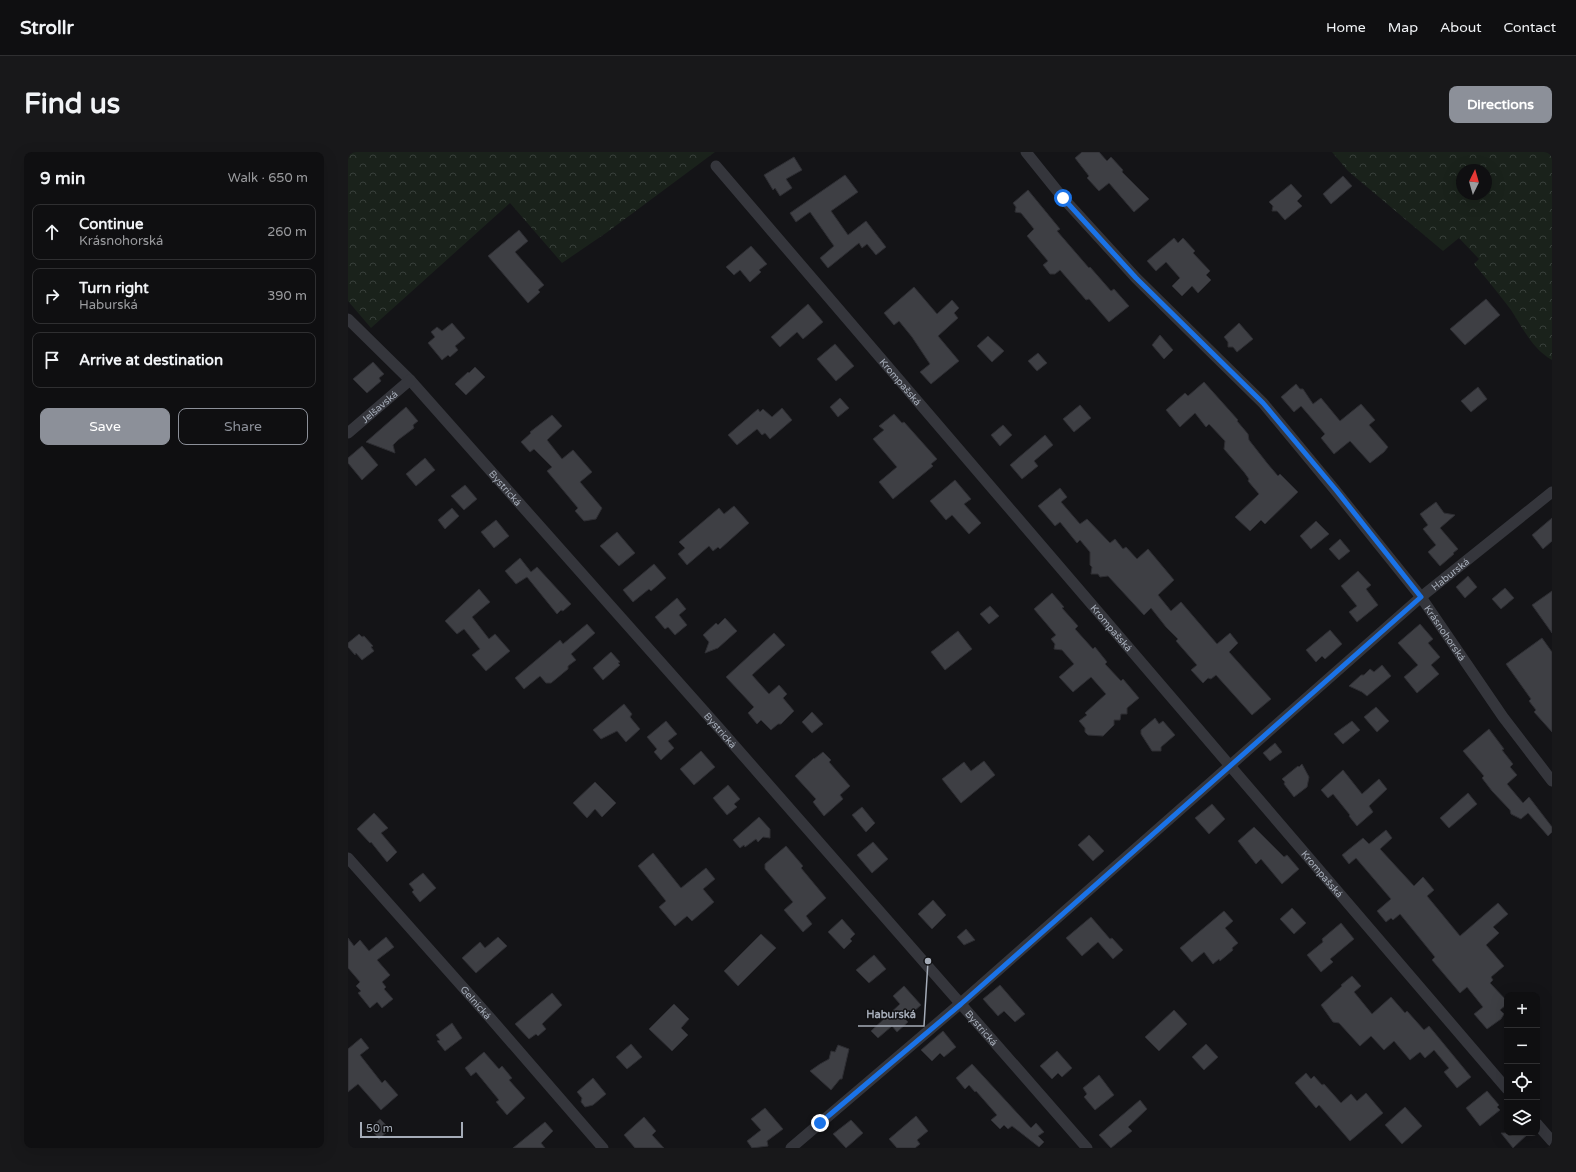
<!DOCTYPE html>
<html lang="en">
<head>
<meta charset="utf-8">
<style>
  :root { --surface:#0f0f11; --page:#18181a; --text:#f1f3f6; --muted:#9b9c9f; --line:#2f2f31; --accent:#8c9099 }
  body { margin:0; font-family:"Varela Round",sans-serif; background:var(--page); color:var(--text) }
  .controls { position:absolute; right:12px; bottom:12px; display:grid; overflow:hidden; border-radius:8px; box-shadow:0 4px 16px #0002 }
  .controls button { width:36px; height:36px; display:grid; place-items:center; padding:0; border:0; border-bottom:1px solid var(--line); background:var(--surface); color:var(--text); font:20px sans-serif }
  .compass { position:absolute; left:1108px; top:12px; width:36px; height:36px; border-radius:50%; background:var(--surface); box-shadow:0 4px 16px #0002; rotate:5deg }
  .scale { position:absolute; left:12px; bottom:10px; width:103px; box-sizing:border-box; padding-left:4px; border:2px solid #a5acb8; border-top:0; font-size:11px; line-height:14px; white-space:nowrap; color:#a5acb8; -webkit-text-stroke:3px #0f0f11; paint-order:stroke }
  .stop { position:absolute; width:12px; height:12px; margin:-9px; border:3px solid #1a73e8; border-radius:50%; background:#fff }
  .stop.end { background:#1a73e8; border-color:#fff; box-shadow:0 1px 4px #0008 }
  .list { margin:0; padding:0; list-style:none }
  h2 { display:flex; justify-content:space-between; align-items:center; height:52px; margin:0; padding:0 16px; font-size:17px }
  h2 small { font-size:13px; font-weight:400; color:var(--muted) }
  .list li { display:grid; grid-template-columns:26px 1fr auto; gap:12px; align-items:center; box-sizing:border-box; height:56px; margin:0 8px 8px; padding:0 8px; border:1px solid var(--line); border-radius:8px }
  .list b { display:block; font-size:15px; white-space:nowrap }
  .list p { margin:0; font-size:13px; white-space:nowrap; color:var(--muted) }
  .list em { font-size:13px; font-style:normal; color:var(--muted) }
  .actions { display:flex; gap:8px; padding:12px 16px }
  .actions a { flex:1; padding:9px 0; border:1px solid var(--accent); border-radius:8px; text-align:center; font-size:14px; color:var(--accent) }
  .actions .main { background:var(--accent); color:#fff }
  .icon { flex:none; width:22px; height:22px; fill:none; stroke:currentColor; stroke-width:2; stroke-linecap:round; stroke-linejoin:round }
  .map { position:relative; flex:none; width:1204px; height:996px; overflow:hidden; border-radius:8px }
  header { display:flex; align-items:center; gap:24px; box-sizing:border-box; height:56px; padding:0 20px; background:var(--surface); border-bottom:1px solid var(--line) }
  header strong { font-size:19px }
  nav { display:flex; gap:22px; margin-inline-start:auto; font-size:14px }
  .intro { display:flex; align-items:center; justify-content:space-between; box-sizing:border-box; height:96px; padding:0 24px }
  h1 { margin:0; font-size:28px }
  .button { padding:10px 18px; border-radius:8px; background:var(--accent); color:#fff; font-size:14px; font-weight:700 }
  main { display:flex; gap:24px; padding:0 24px }
  aside { flex:1; background:var(--surface); border-radius:8px; box-shadow:0 4px 16px #0002 }
  .map>svg:first-child { display:block }
</style>
</head>
<body>
<header>
<strong>Strollr</strong>
<nav><a>Home</a><a>Map</a><a>About</a><a>Contact</a></nav>
</header>
<div class="intro"><h1>Find us</h1><a class="button">Directions</a></div>
<main>
<aside>
<h2>9 min<small>Walk · 650 m</small></h2>
<ul class="list">
<li><svg class="icon" aria-label="ahead" viewBox="0 0 24 24"><path d="M12 20V5M6 11l6-6 6 6"/></svg><div><b>Continue</b><p>Krásnohorská</p></div><em>260 m</em></li>
<li><svg class="icon" aria-label="right" viewBox="0 0 24 24"><path d="M7 20v-9h11M14 6l5 5-5 5"/></svg><div><b>Turn right</b><p>Haburská</p></div><em>390 m</em></li>
<li><svg class="icon" aria-label="arrive" viewBox="0 0 24 24"><path d="M6 21V4h12l-3 4 3 4H6"/></svg><div><b>Arrive at destination</b></div></li>
</ul>
<div class="actions"><a class="main">Save</a><a>Share</a></div>
</aside>
<div class="map">
<svg width="1204" height="996" viewBox="0 0 1204 996">
  <defs>
    <pattern id="forest-crowns" width="20" height="18" patternUnits="userSpaceOnUse"><rect width="20" height="18" fill="#1a221b"/><path d="M2 6a3 3 0 1 1 6 0M12 15a3 3 0 1 1 6 0" fill="none" stroke="#383f3a"/></pattern>
  </defs>
  <rect width="100%" height="100%" fill="#141417"/>
  <g fill="url(#forest-crowns)" fill-rule="evenodd">
    <path d="M0,0h367l-109,81 -44,30 -52,-60 -139,125 -23,-27z"/>
    <path d="M984,0h220v208c-20,-11 -29,-32 -41,-50 -12,-16 -24,-31 -37,-46l5,-5 -20,-21 -16,13 -95,-80zM1114,18h24v24h-24z"/>
  </g>
  <g fill="#3e3f44" stroke="#2e2e33">
    <path d="M734,0h17l8,9 4,-4 12,13 -1,2 27,27 -15,13 -25,-29 -10,8 -12,-13 2,-2 -14,-18z"/>
    <path d="M446,5l8,13 -16,9 6,9 -12,8 -5,-8 -2,2 -9,-15z"/>
    <path d="M497,23l13,17 -27,19 17,24 18,-14 20,26 -10,8 -9,-11 -5,4 -3,-5 -31,25 -8,-10 14,-12 -24,-34 -14,10 -6,-9z"/>
    <path d="M995,24l9,10 -21,18 -8,-10z"/>
    <path d="M943,32l11,12 -5,5 5,5 -17,14 -8,-9h-5l1,-5 -4,-4z"/>
    <path d="M680,38l32,39 -3,2 32,37 1,-1 21,24 3,-2 15,17 -20,16 -20,-23 -3,1 -26,-30 -5,4h-5l-7,-9 5,-4 -21,-25 7,-7 -13,-16 -6,-1 1,-5 -3,-4z"/>
    <path d="M171,78l9,11 -13,11 29,33 -6,5 2,2 -12,11 -40,-47z"/>
    <path d="M826,86l4,5 5,-5 12,13 -2,2 17,18 -4,4 5,5 -13,13 -6,-7 -10,10 -10,-10 8,-8 -14,-16 -10,9 -9,-10z"/>
    <path d="M403,94l16,18 -8,6 2,2 -11,10 -10,-12 -6,5 -8,-8z"/>
    <path d="M566,135l23,27 15,-14 7,8 -5,5 4,5 -20,18 21,25 -28,23 -11,-12 10,-8 -18,-27 -13,-16 -5,4 -10,-12z"/>
    <path d="M1138,147l14,16 -35,30 -15,-16z"/>
    <path d="M460,152l15,18 -20,17 -6,-7 -17,15 -9,-10z"/>
    <path d="M104,171l13,15 -10,8 3,4 -8,7 -2,-2 -6,5 -14,-17 7,-6 -4,-5 6,-5 5,4z"/>
    <path d="M891,171l14,16 -16,13 -4,-5h-5v-5l-4,-5z"/>
    <path d="M812,183l13,15 -9,9 -12,-14z"/>
    <path d="M640,184l16,15 -12,11 -15,-16z"/>
    <path d="M487,192l19,22 -18,15 -19,-22z"/>
    <path d="M690,201l9,10 -10,8 -9,-10z"/>
    <path d="M25,210l11,12 -5,4 2,3 -14,12 -14,-14z"/>
    <path d="M127,215l10,10 -19,18 -11,-11 13,-12 1,1z"/>
    <path d="M856,230l34,38 -1,1 11,13 1,6 18,23 11,13 2,-2 18,18 -33,32 -4,-4 -11,11 -15,-14 24,-23 -11,-13 1,-2 -5,-7 -20,-23 1,-8 -16,-17 -3,3 -11,-14 -15,14 -14,-17 19,-17 3,3z"/>
    <path d="M948,232l4,5h3l10,15 8,-6 19,23 21,-17 14,16 -6,5 19,22 -4,5 -14,11 -20,-22 -16,13 -13,-16 4,-4 -24,-28 -7,6 -13,-15z"/>
    <path d="M1130,235l9,12 -16,13 -10,-11z"/>
    <path d="M492,246l9,10 -11,9 -8,-10z"/>
    <path d="M732,253l11,13 -17,14 -11,-13z"/>
    <path d="M58,255l12,14 -5,4 1,3 -16,12 -5,5 2,8 -29,-11z"/>
    <path d="M434,256l10,12 -22,19 -5,-6 -3,2 -5,-6 -20,16 -9,-10 30,-26 2,3 3,-3 9,8z"/>
    <path d="M546,262l8,9 2,-1 33,37 -6,5 2,2 -40,33 -14,-17 18,-15 -24,-28 11,-9 -5,-4z"/>
    <path d="M204,263l10,11 -15,14 15,19 11,-9 19,22 -12,10 22,26 -6,11 -12,2 -9,-10 3,-3 -31,-37 5,-4 -18,-18 -4,3 -9,-10 10,-9 -1,-1z"/>
    <path d="M655,273l9,10 -12,11 -9,-11z"/>
    <path d="M697,283l8,10 -19,16 4,5 -16,13 -12,-14z"/>
    <path d="M14,294l16,19 -16,15 -14,-17v-5z"/>
    <path d="M77,306l10,12 -19,16 -10,-12z"/>
    <path d="M607,328l16,19 -7,5 17,19 -12,11 -17,-19 -6,5 -16,-19z"/>
    <path d="M117,333l12,14 -13,11 -13,-14z"/>
    <path d="M712,336l7,9 -6,5 19,22 7,-5 23,24 5,-4 8,10 3,-2 11,12 11,-10 26,31 -16,15 13,16 10,-9 36,42 13,-11 8,10 -9,9 42,47 -19,16 -36,-40 -5,4 -3,-1 -5,5 -12,-13 6,-5 -21,-24 2,-2 -12,-12 -15,-19 -7,7 -36,-39 -8,1 -2,-3h-7l1,-7 -2,-2v-13l-10,-12 -3,3 -17,-21 -5,4 -17,-20z"/>
    <path d="M1088,350l8,11 11,2 -15,13 18,21 -5,4 1,1 -14,12 -12,-14 8,-7 -13,-16 5,-4 -8,-11z"/>
    <path d="M386,354l15,17 -29,26 -2,-2 -5,4 -4,-5 -22,19 -9,-11 7,-6 -6,-6 40,-34 5,6z"/>
    <path d="M104,356l7,8 -14,13 -7,-9z"/>
    <path d="M1204,366v23l-9,8 -11,-14z"/>
    <path d="M148,368l13,16 -15,12 -13,-16z"/>
    <path d="M968,369l13,13 -18,15 -11,-13z"/>
    <path d="M269,380l18,21 -16,13 -19,-20z"/>
    <path d="M992,387l10,12 -11,9 -10,-11z"/>
    <path d="M172,406l11,14 6,-5 34,37 -8,7 -2,-1 -4,4 -30,-37 -11,7 -11,-13z"/>
    <path d="M306,412l12,14 -15,13 -2,-2 -16,13 -10,-12z"/>
    <path d="M1010,419l13,14 -5,4 12,16 -21,17 -8,-10 8,-6 -16,-20z"/>
    <path d="M1120,424l9,11 -12,11 -9,-11z"/>
    <path d="M1157,436l9,10 -13,11 -9,-10z"/>
    <path d="M131,437l11,13 -18,15 17,22 6,-5 15,17 -24,20 -14,-16 8,-6 -16,-20 -7,5 -12,-13z"/>
    <path d="M1204,439v42l-20,-28z"/>
    <path d="M704,441l12,14 -2,1 16,18 -3,3 18,20 2,-2 12,15 -2,2 16,17 2,-2 16,19 -12,10v6h-6l-1,6h-6v5l-11,11 -15,-1 -3,-3v-4l-6,-7 8,-6 -2,-2 21,-19 -15,-17 -18,15 -14,-15 15,-13 -12,-14 -8,-1 1,-5 -4,-5 5,-4 -22,-26z"/>
    <path d="M329,446l9,11 -7,6 8,10 -12,10 -7,-8 -3,2 -10,-12z"/>
    <path d="M642,454l9,10 -10,8 -9,-10z"/>
    <path d="M377,466l12,13 -19,17 -13,5 4,-11 -6,-7 13,-12 2,2z"/>
    <path d="M239,472l8,9 -24,21 5,6 -8,6v3l-17,14h-5l-6,-7 -16,13 -9,-11 45,-38 3,4z"/>
    <path d="M1072,472l13,15 -5,4 12,14 -9,8 8,9 -22,19 -13,-16 14,-12 -20,-22z"/>
    <path d="M982,478l12,14 -17,15 -3,-3 -6,6 -10,-12z"/>
    <path d="M610,479l14,18 -27,21 -14,-18z"/>
    <path d="M426,481l11,12 -33,30 17,19 10,-9 8,9 -4,4 11,13 -13,13h-3l-7,6 -10,-10 -4,4 -9,-11 6,-6 -28,-30z"/>
    <path d="M11,482l3,3 2,-1 9,10 -2,1 3,4 -12,9 -6,-7 -1,2 -7,-8v-4z"/>
    <path d="M1194,486l10,14v80l-18,-20 2,-2 -7,-9 2,-2 -25,-35z"/>
    <path d="M263,500l9,10 -2,1 2,2 -17,15 -10,-12z"/>
    <path d="M1034,513l9,11 -24,20 -5,-4 -13,-6 12,-11h3l6,-6 4,3z"/>
    <path d="M276,552l8,10 -2,3 10,12 -14,13 -9,-11 -16,8 -8,-9z"/>
    <path d="M1028,555l13,14 -12,11 -13,-15z"/>
    <path d="M464,560l11,12 -11,9 -10,-11z"/>
    <path d="M807,566l4,6 4,-3 12,14 -14,12v4h-9l-11,-17v-4z"/>
    <path d="M318,569l11,13 -9,7 6,7 -13,12 -7,-8 3,-3 -10,-12z"/>
    <path d="M1004,569l8,9 -17,14 -9,-10z"/>
    <path d="M1141,577l15,20 -2,1 11,14 -3,3 7,8 -10,9 16,19 6,-6 23,30v5l-4,4 -20,-23 -7,6 -10,-5 -1,-4 -18,-19 -10,-13 2,-2 -21,-25z"/>
    <path d="M927,591l7,9 -12,9 -7,-8z"/>
    <path d="M353,599l14,16 -21,18 -14,-16z"/>
    <path d="M475,600l8,8 -2,2 21,24 -10,9 3,4 -19,17 -11,-14 3,-3 -21,-23 19,-18v1z"/>
    <path d="M636,609l11,14 -34,28 -19,-24 22,-17 7,9z"/>
    <path d="M954,612l7,13 -2,10 -13,10 -10,-13 1,-2 -3,-3 16,-13 1,1z"/>
    <path d="M995,618l19,24 17,-15 8,10 -18,17 4,6 -16,14 -8,-10 1,-1 -17,-21 -5,4 -7,-8z"/>
    <path d="M247,630l21,21 -14,14 -7,-8 -8,9 -14,-15z"/>
    <path d="M380,633l12,14 -6,5 3,3 -10,8 -14,-17z"/>
    <path d="M1120,641l9,11 -28,24 -9,-10z"/>
    <path d="M864,652l13,15 -16,15 -14,-16z"/>
    <path d="M514,655l13,16 -9,9 -14,-17z"/>
    <path d="M26,661l14,15 -7,5 16,19 -10,10 -16,-20 -1,1 -13,-14z"/>
    <path d="M411,665l11,12v9l-7,-1 -5,5 -2,-3 -11,8 -1,-2 -4,3 -7,-8z"/>
    <path d="M906,675l30,30 3,-2 12,14 -17,15 -21,-25 -5,5 -18,-23z"/>
    <path d="M1038,678l6,8 -12,11 34,37 9,-9 11,13 -7,6 33,40 38,-33 10,11 -15,13 6,6 -13,12 18,21 -13,11 2,3 -3,3 17,18v3l-7,6 4,4 -3,5 -14,10 -13,-15 9,-7 -16,-20 -7,6 -28,-33 3,-3 -35,-43 -7,6 -2,-2 -5,4 -9,-11 14,-12 -35,-41 -7,6 -7,-9 21,-17 6,6z"/>
    <path d="M741,683l15,16 -11,10 -15,-16z"/>
    <path d="M525,690l15,17 -16,14 -15,-18z"/>
    <path d="M438,694l17,20 -2,2 25,30 -20,18 6,8 -9,8 -19,-22 9,-8 -28,-33v-5z"/>
    <path d="M305,701l28,35 25,-20 9,11 -12,10 11,13 -22,19 -5,-5 -12,10 -16,-19 7,-6 -28,-35z"/>
    <path d="M75,721l13,15 -16,14 -8,-10 2,-2 -5,-6z"/>
    <path d="M585,748l13,15 -14,14 -14,-15z"/>
    <path d="M944,756l14,15 -12,11 -14,-15z"/>
    <path d="M876,759l9,10 -8,7 13,15 -6,5 1,2 -13,11 -1,-2 -6,5 -9,-12 -12,10 -12,-14z"/>
    <path d="M743,765l19,22 2,-1 11,12 -10,9 -15,-17 -16,14 -16,-18z"/>
    <path d="M494,767l13,15 -5,5 2,2 -8,8 -16,-17z"/>
    <path d="M993,771l13,16 -24,20 3,3 -12,10 -14,-17 16,-13 -1,-3z"/>
    <path d="M618,777l9,11 -11,5 -7,-8z"/>
    <path d="M413,782l15,14 -38,38 -14,-15z"/>
    <path d="M38,785l8,10 -17,13 13,15 -8,7 4,5 -2,2 9,10 -11,9 -5,-6 -7,6 -12,-15 3,-2 -5,-5 4,-4 -12,-14v-30l6,8 6,-6 9,11z"/>
    <path d="M150,785l9,9 -31,27 -14,-15 18,-16 5,6z"/>
    <path d="M526,803l12,14 -17,14 -13,-13z"/>
    <path d="M1004,824l9,10 -7,6 18,22 19,-17 14,16 2,-2 17,19 5,-4 42,51 -14,11 -13,-16 5,-4 -15,-18 -9,8 -5,-6 -10,8 -16,-19 -10,9 -13,-14 -11,10 -21,-23 -6,-1 -12,-17 21,-19 -1,-1z"/>
    <path d="M652,833l25,29 -10,8 -11,-11 -6,5 -15,-17z"/>
    <path d="M556,834l17,19 -16,14 3,3 -11,10 -5,-6 -14,12 -7,-7 29,-27 -7,-8z"/>
    <path d="M204,841l10,12 -20,19 4,5 -8,7 -2,-2 -7,5 -14,-15z"/>
    <path d="M326,852l15,15 -8,9 7,7 -16,16 -23,-22z"/>
    <path d="M826,858l13,14 -28,27 -14,-14z"/>
    <path d="M104,871l10,15 -17,13 -8,-10 3,-1 -4,-5z"/>
    <path d="M595,879l13,16 -12,10 -4,-4 -8,8 -11,-11z"/>
    <path d="M13,886l8,10 -9,7 22,28 3,-3 13,15 -17,15 -23,-26 -10,8v-43z"/>
    <path d="M283,892l11,13 -15,12 -11,-12z"/>
    <path d="M858,892l12,13 -14,13 -12,-13z"/>
    <path d="M490,893l11,4 -7,30h-2l-9,11 -21,-19 10,-7 9,-5 2,-8 4,1z"/>
    <path d="M709,899l15,17 -10,9 -4,-4 -6,6 -12,-13z"/>
    <path d="M136,900l15,17 3,-3 10,12 -3,2 16,18 -18,17 -11,-13 3,-2 -23,-28 -5,4 -6,-8z"/>
    <path d="M624,912l59,64 5,-5 8,9 -6,4 6,6 -5,5 -27,-21 -4,3 -4,-4 -4,4 -9,-9 6,-5 -21,-24 -1,1 -6,-7 -4,4 -9,-11z"/>
    <path d="M958,921l5,6 3,-3 8,9 2,-1 17,19 10,-9 6,7 9,-8 17,20 -33,28 -31,-36 -3,3 -21,-25z"/>
    <path d="M751,923l15,20 -19,15 -11,-13 3,-3 -4,-6z"/>
    <path d="M245,926l13,16 -13,11 -8,2 -4,-5 1,-4 -5,-6z"/>
    <path d="M1139,939l12,14 -2,2 3,3 -20,16 -14,-18z"/>
    <path d="M792,948l7,9 -19,18 4,4 -21,17 -12,-13z"/>
    <path d="M1057,955l17,19 -20,18 -17,-19z"/>
    <path d="M417,956l18,21 -16,12 1,5 -16,2 -5,-7 14,-11 -10,-11z"/>
    <path d="M568,964l12,15 -11,9 3,4 -5,4h-18l-8,-9z"/>
    <path d="M296,965l12,14 -4,4 12,13h-29l-11,-13z"/>
    <path d="M32,967l10,10 -11,10 -9,-11z"/>
    <path d="M503,968l12,13 -17,15 -13,-14z"/>
    <path d="M197,970l8,9 -12,12 4,5h-32z"/>
    <path d="M1153,981h28l-16,15z"/>
  </g>
  <g fill="none" stroke-linecap="round" stroke-linejoin="round">
    <g stroke="#35363c" stroke-width="11">
      <path id="s1" d="M678,0l37,46 73,80 127,125 72,87 86,107 82,120 49,64"/>
      <path id="s2" d="M368,14l791,923"/>
      <path id="s3" d="M0,167l62,61 309,348 368,420"/>
      <path id="s4" d="M0,281l62,-53"/>
      <path id="s5" d="M0,706l144,162 111,128"/>
      <path d="M1189,972l15,17"/>
      <path id="s6" d="M443,996l170,-145 460,-406 131,-105"/>
    </g>
  </g>
  <g fill="none" stroke-linecap="round" stroke-linejoin="round">
    <path stroke="#1a73e8" stroke-width="5" d="M472,971l141,-119 460,-407 -85,-107 -73,-87 -127,-125 -73,-80"/>
  </g>
  <g text-anchor="middle" stroke-width="3" stroke-linejoin="round" paint-order="stroke">
    <g font-size="10" fill="#a5acb8" stroke="#0f0f11">
      <text dy="4" stroke="none"><textPath href="#s2" startOffset="284">Krompašská</textPath></text>
      <text dy="4" stroke="none"><textPath href="#s4" startOffset="41">Jelšavská</textPath></text>
      <text dy="4" stroke="none"><textPath href="#s3" startOffset="231">Bystrická</textPath></text>
      <text dy="4" stroke="none"><textPath href="#s6" startOffset="874">Haburská</textPath></text>
      <text dy="4" stroke="none"><textPath href="#s2" startOffset="608">Krompašská</textPath></text>
      <text dy="4" stroke="none"><textPath href="#s1" startOffset="639">Krásnohorská</textPath></text>
      <text dy="4" stroke="none"><textPath href="#s3" startOffset="555">Bystrická</textPath></text>
      <text dy="4" stroke="none"><textPath href="#s2" startOffset="932">Krompašská</textPath></text>
      <text dy="4" stroke="none"><textPath href="#s5" startOffset="193">Gelnická</textPath></text>
      <text dy="4" stroke="none"><textPath href="#s3" startOffset="951">Bystrická</textPath></text>
    </g>
  </g>
  <path fill="none" stroke="#a5acb8" stroke-width="1.5" d="M580 809L576 874H510"/>
  <circle fill="#a5acb8" stroke="#0f0f11" stroke-width="1.5" cx="580" cy="809" r="4"/>
  <g font-size="11" text-anchor="middle" font-weight="bold" fill="#a5acb8" stroke="#0f0f11" stroke-width="3" stroke-linejoin="round" paint-order="stroke">
    <text x="543" y="866">Haburská</text>
  </g>
</svg>
<div class="controls">
<button>+</button>
<button>−</button>
<button><svg class="icon" aria-label="locate" viewBox="0 0 24 24"><circle cx="12" cy="12" r="6"/><path d="M12 2v4M12 18v4M2 12h4M18 12h4"/></svg></button>
<button><svg class="icon" aria-label="layers" viewBox="0 0 24 24"><path d="M12 4l9 5-9 5-9-5zM3 14l9 5 9-5"/></svg></button>
</div>
<svg class="compass" viewBox="-18 -18 36 36"><path d="M0-13l5 13h-10z" fill="#e53935"/><path d="M0 13l5-13h-10z" fill="#9b9c9f"/></svg>
<div class="scale">50 m</div>
<div class="stop" style="left:715px;top:46px"></div>
<div class="stop end" style="left:472px;top:971px"></div>
</div>
</main>
</body>
</html>
